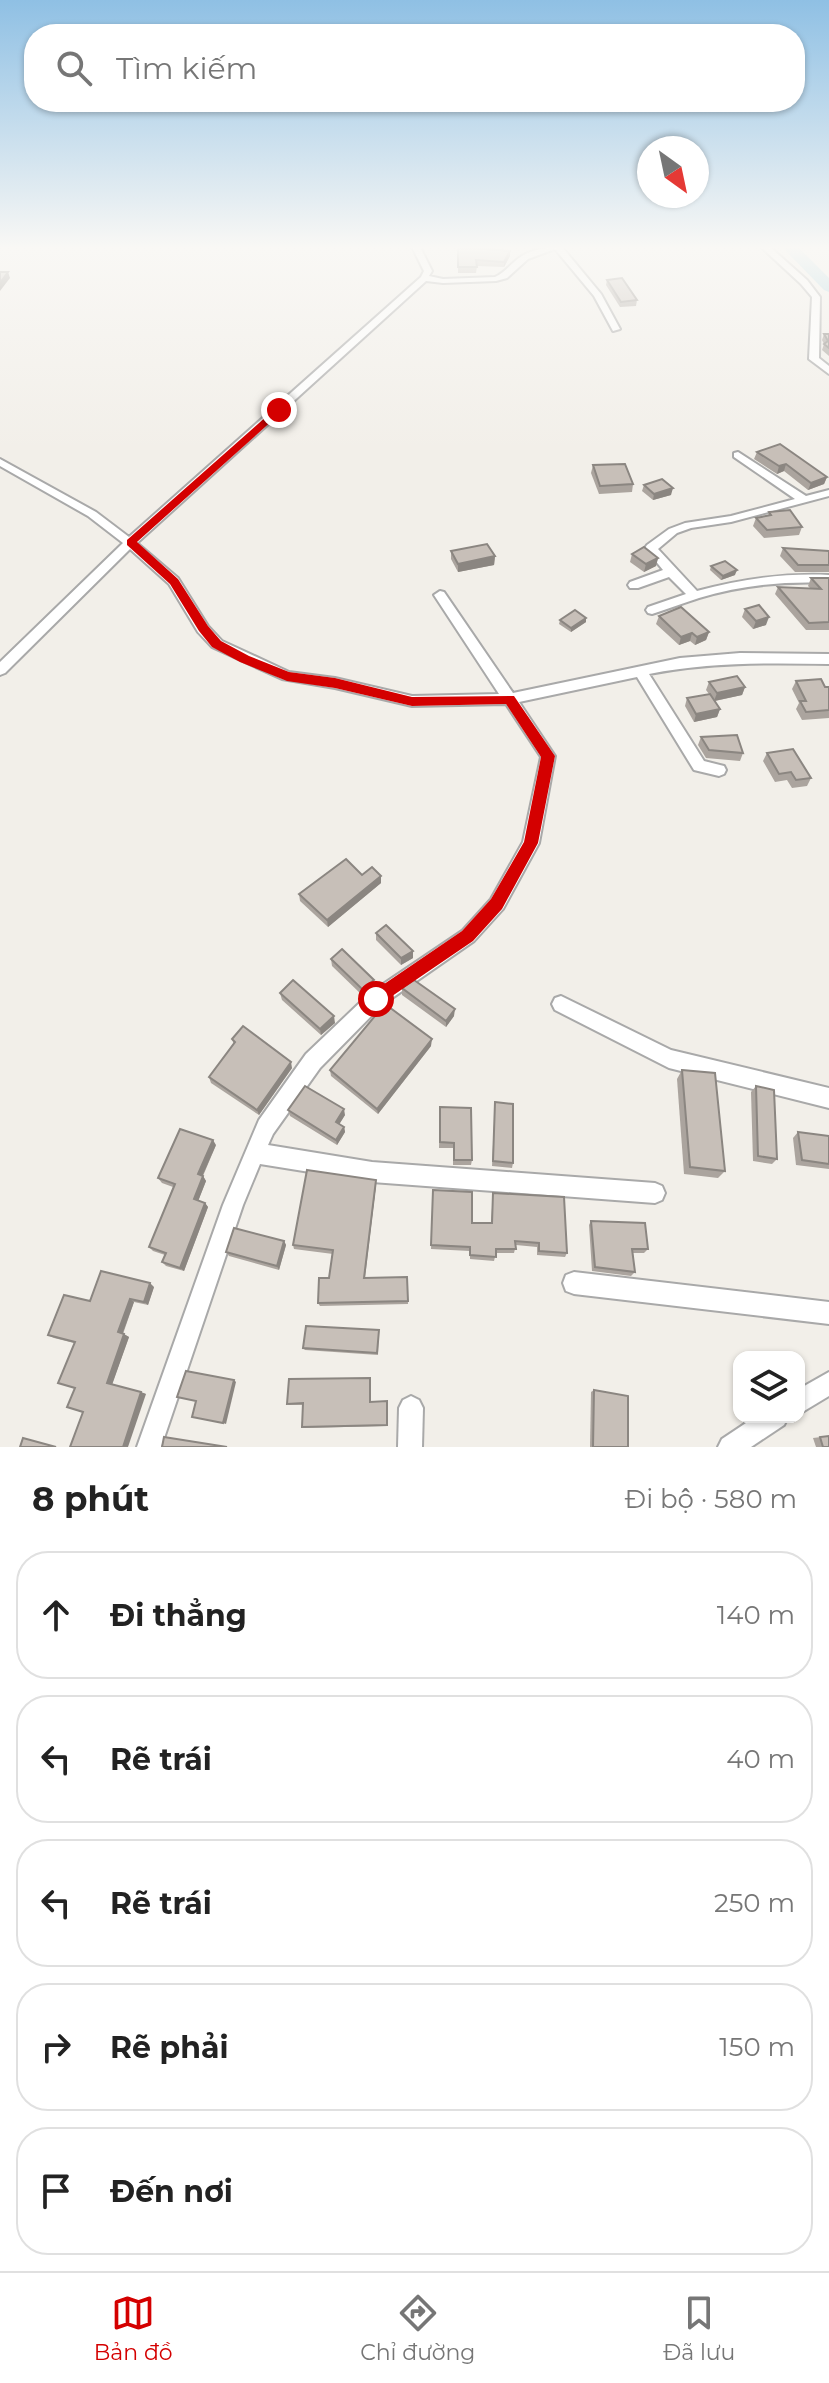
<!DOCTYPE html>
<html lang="vi">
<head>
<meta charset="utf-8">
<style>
  :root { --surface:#fff; --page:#f6f6f6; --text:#222; --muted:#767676; --line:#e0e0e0; --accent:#d40000 }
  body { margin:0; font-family:Montserrat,sans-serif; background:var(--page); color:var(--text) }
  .controls { position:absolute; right:24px; bottom:24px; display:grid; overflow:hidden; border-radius:16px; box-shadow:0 2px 6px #0004 }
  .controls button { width:72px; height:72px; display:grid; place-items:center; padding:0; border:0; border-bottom:2px solid var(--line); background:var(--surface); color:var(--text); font:40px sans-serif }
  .compass { position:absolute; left:637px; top:136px; width:72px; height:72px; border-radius:50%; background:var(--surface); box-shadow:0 2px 6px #0004; rotate:147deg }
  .stop { position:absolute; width:24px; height:24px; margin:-18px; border:6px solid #d40000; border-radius:50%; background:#fff }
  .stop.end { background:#d40000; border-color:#fff; box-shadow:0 2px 8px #0008 }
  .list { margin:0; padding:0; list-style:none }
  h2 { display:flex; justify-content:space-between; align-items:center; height:104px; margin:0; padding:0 32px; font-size:34px }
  h2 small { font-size:26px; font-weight:400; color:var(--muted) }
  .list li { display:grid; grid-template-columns:52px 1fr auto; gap:24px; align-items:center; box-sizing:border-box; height:128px; margin:0 16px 16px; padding:0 16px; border:2px solid var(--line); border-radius:32px }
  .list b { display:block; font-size:30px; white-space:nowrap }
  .list em { font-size:26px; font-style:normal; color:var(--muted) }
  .icon { flex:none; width:44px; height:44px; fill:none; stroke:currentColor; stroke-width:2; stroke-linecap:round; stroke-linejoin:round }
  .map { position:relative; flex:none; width:829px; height:1447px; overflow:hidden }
  .search { position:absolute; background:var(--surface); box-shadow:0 2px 6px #0004; left:24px; right:24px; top:24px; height:88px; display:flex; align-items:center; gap:20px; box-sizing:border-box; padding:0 28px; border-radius:32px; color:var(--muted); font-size:30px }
  .sheet { height:824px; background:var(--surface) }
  nav { display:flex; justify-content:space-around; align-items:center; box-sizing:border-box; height:112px; border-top:2px solid var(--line); background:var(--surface); font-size:22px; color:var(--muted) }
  nav a { display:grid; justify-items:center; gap:4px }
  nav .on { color:var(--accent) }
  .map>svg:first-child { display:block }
</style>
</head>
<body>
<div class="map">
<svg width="829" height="1447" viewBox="0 0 829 1447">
  <rect width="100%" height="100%" fill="#f2efe9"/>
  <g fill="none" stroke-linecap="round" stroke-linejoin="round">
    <path fill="#aad3df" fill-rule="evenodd" d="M782,247h16l31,31v14l-5,-2z"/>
    <g stroke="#a9a9a9" stroke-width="4">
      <g id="minor">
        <path d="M412,247h8l12,24 -3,5 14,3 52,-2c11,-5 17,-15 27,-21 11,-7 27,-9 40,-9l39,47 19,35 -7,2 -19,-35 -39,-47 -27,10 -21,19 -11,3 -53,2 -17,-2 -289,262 41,35 30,48 14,15 67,31 46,6 77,18 87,-2 -65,-99 6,-4 4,1 69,101 167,-35 60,-5 89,1v10c-61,-1 -120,-2 -180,10l55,87 20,5 2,4 -2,4 -5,2 -25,-6 -57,-93 -118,25 36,54 -16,87 -36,66 -29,32 -92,64 -62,63 -47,66 -5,11 104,17 283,21 7,3 3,7 -3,7 -7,3 -283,-21 -112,-18 -17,41 -82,242h-24l86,-242 36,-85 47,-66 64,-61 92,-62 29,-32 32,-57 18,-85 -35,-53 -94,2 -77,-18 -53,-9 -70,-32 -14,-15 -29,-48 -39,-35 -125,124 -5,2v-13l123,-119 -35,-27 -88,-50v-7l96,53 33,25 292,-260 3,-6z"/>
        <path d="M761,247h9l37,33 13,17 -1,61 10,8v8l-20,-15 3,-62 -11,-13z"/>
        <path d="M738,452l68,44 23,-6v6l-98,26 -40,6 -14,5 -19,16 39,42c44,-12 86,-18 132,-16v8c-44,-2 -87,2 -130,15 -16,5 -31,11 -47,16l-4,-1 -2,-3 2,-3 38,-13 -17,-17 -31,11h-8l-2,-3 2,-3 33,-12 -18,-22 2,-3 22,-16 16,-6 46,-7 64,-17 -61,-42v-4z"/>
        <path d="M561,996l110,54 158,38v20l-160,-40 -114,-58 -3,-6 3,-6z"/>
        <path d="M574,1272l255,30v22l-255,-30 -8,-3 -3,-8 3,-8z"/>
        <path d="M829,1372v24l-30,18v-25z"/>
        <path d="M411,1396l8,4 4,8 -1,39h-24l1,-39 4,-8z"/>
        <path d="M755,1417h33l-4,8 -33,22h-33l4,-8z"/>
      </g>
    </g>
    <use href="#minor" fill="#fff" fill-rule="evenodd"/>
  </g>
  <g fill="#aba49e">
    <path d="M458,247l52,9 -6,11 -27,-1 -1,7h-18z"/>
    <path d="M607,280l30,20 -1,6 -16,1 -14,-22z"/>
    <path d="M824,334h5v22l-7,-6 2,-6 -2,-4z"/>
    <path d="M757,452l70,25 -3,7 -16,6 -24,-19 -7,3 -23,-15z"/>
    <path d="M593,465l40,19 -1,8 -33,2 -8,-21z"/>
    <path d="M644,485l27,10 -18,5 -11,-9z"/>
    <path d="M769,512l33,15 -3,8 -35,3 -11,-12 3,-8 12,-2z"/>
    <path d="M783,548l46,3v21h-34l-15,-16z"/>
    <path d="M451,551l44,5 -1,9 -36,7 -7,-13z"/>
    <path d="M632,554l26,4 -2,8 -12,6 -14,-10z"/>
    <path d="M711,566l24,9 -14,5 -11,-10z"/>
    <path d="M811,578h18v52h-23l-31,-36 3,-7 33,2 -3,-3z"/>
    <path d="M745,609l21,16 -13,4 -11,-12z"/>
    <path d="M659,616l50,16 -3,8 -11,5 -5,-4 -11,4 -23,-21z"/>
    <path d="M586,618v4l-15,10 -12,-8 1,-4z"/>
    <path d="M796,681l33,6v31l-27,2 -6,-11 3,-6 -7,-14z"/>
    <path d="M709,682l36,5 -3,8 -27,6 5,8 -3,8 -23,5 -9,-16 2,-8 22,-4 -3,-4z"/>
    <path d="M701,737l42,16 -3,8 -34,-3 -8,-13z"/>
    <path d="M767,753l44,25 -4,8 -15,2 -5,-8 -12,2 -12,-21z"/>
    <path d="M362,875l19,8 -53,44 -28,-26 -1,-7z"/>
    <path d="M376,933l37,25 -12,7 -25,-25z"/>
    <path d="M331,959l43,21v6l-11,10 -31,-30z"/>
    <path d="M402,988l52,28 -8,11 -44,-32z"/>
    <path d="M280,993l55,30 -14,12 -39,-35z"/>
    <path d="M232,1039l60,29 -33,47 -48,-32 -2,-6 25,-32z"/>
    <path d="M431,1046l-53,68 -47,-38 -1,-6z"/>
    <path d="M682,1070l43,101 -7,7 -34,-4 -7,-95z"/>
    <path d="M756,1086l21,73 -5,5 -19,-3 -2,-69z"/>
    <path d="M495,1102l18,61 -1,5 -20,-2z"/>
    <path d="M440,1107l32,53 -1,5h-18v-17h-14z"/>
    <path d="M288,1110l57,5 -6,9 5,3 1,5 -8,13 -47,-29z"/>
    <path d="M798,1132l31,4v33l-33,-4 -3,-27z"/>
    <path d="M216,1145l-13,31 3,5 -8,20 7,2 3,4 -24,64 -18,-5 -4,-4 3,-7 -12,-4 -4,-4 24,-60 -11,-4 -4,-5z"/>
    <path d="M376,1185l-11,93 42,-1 1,27 -88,2 -2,-3 11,-25 4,-24 -39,-5 -1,-4z"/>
    <path d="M433,1190l39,33h19l2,-30 74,60 -2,4 -28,-2v-8l-21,-2 -2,8h-18l-2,8 -24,-2v-8l-39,-2z"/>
    <path d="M591,1221l57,28 -4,4h-11l2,19 -4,4 -39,-5 -3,-46z"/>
    <path d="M284,1241l2,4 -7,25 -50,-14 -3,-4z"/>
    <path d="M154,1287l-6,18 -14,-3 -11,32 6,3 -17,47 34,10 -63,18 -8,-24 -1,-45 -20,-5 -6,-3z"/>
    <path d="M379,1330l-1,25 -73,-5 -2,-2z"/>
    <path d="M371,1380l-1,22 17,-1v25l-83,2 -2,-1 1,-22h-14l-2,-1z"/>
    <path d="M594,1390l34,57h-38l1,-55z"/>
    <path d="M829,1436v11h-13l-3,-9z"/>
  </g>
  <g fill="#8b8681">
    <path d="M510,251v5l-6,11v-5z"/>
    <path d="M8,272l2,6 -10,13v-8z"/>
    <path d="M786,464l-2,7 -7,3 2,-8z"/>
    <path d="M827,477l-3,7 -16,6 3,-7z"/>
    <path d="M673,488l-2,7 -18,5 1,-6z"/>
    <path d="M495,556l-1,9 -36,7v-8z"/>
    <path d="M658,558l-2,8 -12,6 2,-8z"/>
    <path d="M737,570l-2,5 -14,5 2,-4z"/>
    <path d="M769,617l-3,8 -13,4 3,-8z"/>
    <path d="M586,618v4l-15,10v-4z"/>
    <path d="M709,632l-3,8 -11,5 2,-8z"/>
    <path d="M692,633l-2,8 -11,4 2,-8z"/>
    <path d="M745,687l-3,8 -28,6 3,-8z"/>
    <path d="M720,709l-3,8 -23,5 2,-8z"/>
    <path d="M381,876v7l-53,44 -1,-7z"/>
    <path d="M413,951v7l-12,7v-7z"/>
    <path d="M374,980v6l-11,10 -1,-7z"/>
    <path d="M455,1009l-1,7 -8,11v-6z"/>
    <path d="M334,1016l1,7 -14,12 -1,-6z"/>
    <path d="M432,1039l-1,7 -53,68 -1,-5z"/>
    <path d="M291,1062l1,6 -33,47 -2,-5z"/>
    <path d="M344,1109l1,6 -8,13 -1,-6z"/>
    <path d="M344,1127l1,5 -8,13 -1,-5z"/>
    <path d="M213,1140l3,5 -15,34 -3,-5z"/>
    <path d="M203,1176l3,5 -9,23 -3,-5z"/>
    <path d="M376,1180v5l-12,96v-3z"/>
    <path d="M205,1203l3,4 -24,64 -4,-3z"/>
    <path d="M284,1241l2,4 -7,25 -2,-4z"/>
    <path d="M150,1283l4,4 -6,18 -4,-3z"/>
    <path d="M130,1299l4,3 -12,33 -4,-3z"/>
    <path d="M124,1334l5,3 -17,48 -5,-2z"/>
    <path d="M234,1380l2,2 -10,42 -3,-1z"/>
    <path d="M141,1392l5,2 -18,53h-5z"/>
  </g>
  <g fill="#c7bfb8" stroke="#8b8681" stroke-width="2">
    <path d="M458,247h3l49,4 -6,11 -28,-2 1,7h-19z"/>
    <path d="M0,272h8l-8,11z"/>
    <path d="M622,278l15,22 -16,2 -14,-22z"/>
    <path d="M824,334h5v14l-5,-4 4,-3z"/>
    <path d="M780,444l47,33 -16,6 -25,-19 -7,2 -22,-14z"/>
    <path d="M625,464l8,20 -33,2 -7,-21z"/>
    <path d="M662,479l11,9 -19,6 -10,-9z"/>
    <path d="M790,510l12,17 -35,3 -11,-12 15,-3 -2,-3z"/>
    <path d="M487,544l8,12 -37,8 -7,-13z"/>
    <path d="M644,547l14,11 -12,6 -14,-10z"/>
    <path d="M783,548l46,3v14h-31z"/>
    <path d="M725,561l12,9 -14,6 -12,-10z"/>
    <path d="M811,578h18v44l-20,1 -31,-36 43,2z"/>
    <path d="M759,605l10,12 -13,4 -11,-12z"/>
    <path d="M681,607l28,25 -12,5 -5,-4 -11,4 -22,-21z"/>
    <path d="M575,610l11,8 -15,10 -11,-8z"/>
    <path d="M737,676l8,11 -28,6 -8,-11z"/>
    <path d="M821,679l4,8h4v23l-23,2 -6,-11h6l-10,-20z"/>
    <path d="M710,694l10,15 -24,5 -9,-16z"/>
    <path d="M737,735l6,18 -34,-3 -8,-13z"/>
    <path d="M793,749l18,29 -15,2 -5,-8 -12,2 -12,-21z"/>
    <path d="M346,859l16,16 10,-8 9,9 -54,44 -28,-26z"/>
    <path d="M386,925l27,26 -12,7 -25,-25z"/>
    <path d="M342,949l32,31 -12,9 -31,-30z"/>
    <path d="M293,980l41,36 -14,13 -40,-36z"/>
    <path d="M414,980l41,29 -9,12 -44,-33z"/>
    <path d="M385,1004l47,35 -55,70 -47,-39z"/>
    <path d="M243,1026l48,36 -34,48 -48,-33 26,-35 -3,-3z"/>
    <path d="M682,1070l33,3 10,98 -35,-4z"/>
    <path d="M305,1086l39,23 -8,13 8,5 -8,13 -48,-30z"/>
    <path d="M756,1086l18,4 3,69 -19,-3z"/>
    <path d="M495,1102l18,2v59l-20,-2z"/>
    <path d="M440,1107l31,1 1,52h-18v-17l-14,-1z"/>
    <path d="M180,1129l33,11 -15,34 5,2 -9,23 11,4 -25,65 -18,-6 4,-9 -17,-6 26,-63 -17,-6z"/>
    <path d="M798,1132l31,4v28l-27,-4z"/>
    <path d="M307,1170l69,10 -12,98 43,-1 1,24 -90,2 1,-25h10l4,-28 -40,-5z"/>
    <path d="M433,1190l39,2v31h20l1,-30 71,4 3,56 -28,-2v-8l-24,-2 1,8h-20v8l-26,-2v-8l-39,-2z"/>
    <path d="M591,1221l54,2 3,26h-16l3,23 -40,-5z"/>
    <path d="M234,1228l50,13 -7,25 -51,-14z"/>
    <path d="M101,1271l49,12 -6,19 -14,-3 -12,33 6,2 -17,49 34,9 -18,55h-53l13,-35 -16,-5 8,-19 -17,-5 17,-41 -27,-7 16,-40 26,6z"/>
    <path d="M306,1326l73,4 -2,23 -74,-5z"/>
    <path d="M186,1371l48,9 -11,43 -31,-6 4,-16 -19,-4z"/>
    <path d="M370,1378v24l17,-1v24l-85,2 1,-24 -16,1 2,-25z"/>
    <path d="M594,1390l34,6v51h-35z"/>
    <path d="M829,1436v11h-6l-3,-10z"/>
    <path d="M164,1437l63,10h-65z"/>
    <path d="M23,1438l33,9h-36z"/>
  </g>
  <linearGradient id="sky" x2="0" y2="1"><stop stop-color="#8fc0e4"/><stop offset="0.55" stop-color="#f9f8f5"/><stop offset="1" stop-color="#f9f8f5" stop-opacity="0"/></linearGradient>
  <rect width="829" height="450" fill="url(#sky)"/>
  <path fill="#d40000" d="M276,408l8,2 -147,132 41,37 30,47 13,15 28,15 40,16 46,6 77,19 102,-1 41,60 -17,87 -36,66 -29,32 -97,66 -5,-2 -3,-6 3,-6 91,-62 29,-32 33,-57 17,-85 -35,-53 -94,2 -77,-18 -48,-7 -47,-19 -28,-15 -13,-16 -29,-47 -43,-39v-5z"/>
</svg>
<div class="controls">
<button><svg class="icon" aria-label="layers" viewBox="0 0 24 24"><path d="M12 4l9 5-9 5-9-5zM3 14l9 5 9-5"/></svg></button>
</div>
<svg class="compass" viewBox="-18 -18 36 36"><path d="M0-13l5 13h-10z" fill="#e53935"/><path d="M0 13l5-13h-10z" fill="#767676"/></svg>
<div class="stop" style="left:376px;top:999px"></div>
<div class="stop end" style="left:279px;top:410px"></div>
<div class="search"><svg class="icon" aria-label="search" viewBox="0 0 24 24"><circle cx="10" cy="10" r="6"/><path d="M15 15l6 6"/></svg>Tìm kiếm</div>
</div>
<section class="sheet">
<h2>8 phút<small>Đi bộ · 580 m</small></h2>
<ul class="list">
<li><svg class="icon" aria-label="ahead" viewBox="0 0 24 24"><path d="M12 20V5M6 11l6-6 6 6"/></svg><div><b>Đi thẳng</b></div><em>140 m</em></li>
<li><svg class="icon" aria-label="left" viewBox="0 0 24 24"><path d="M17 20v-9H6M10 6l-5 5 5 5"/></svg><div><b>Rẽ trái</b></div><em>40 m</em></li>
<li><svg class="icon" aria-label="left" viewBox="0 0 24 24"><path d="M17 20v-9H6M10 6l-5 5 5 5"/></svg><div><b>Rẽ trái</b></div><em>250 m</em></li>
<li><svg class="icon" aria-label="right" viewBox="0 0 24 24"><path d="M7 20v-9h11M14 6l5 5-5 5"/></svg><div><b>Rẽ phải</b></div><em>150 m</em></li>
<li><svg class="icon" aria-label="arrive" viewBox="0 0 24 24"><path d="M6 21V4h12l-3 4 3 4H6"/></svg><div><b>Đến nơi</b></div></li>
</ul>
</section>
<nav>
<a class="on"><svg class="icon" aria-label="map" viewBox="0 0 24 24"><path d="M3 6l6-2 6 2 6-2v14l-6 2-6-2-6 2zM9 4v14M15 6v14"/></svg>Bản đồ</a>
<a><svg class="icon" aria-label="directions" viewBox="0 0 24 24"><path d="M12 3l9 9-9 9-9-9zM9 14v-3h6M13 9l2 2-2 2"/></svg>Chỉ đường</a>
<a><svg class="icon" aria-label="saved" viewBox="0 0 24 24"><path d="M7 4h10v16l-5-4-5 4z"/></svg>Đã lưu</a>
</nav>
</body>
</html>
